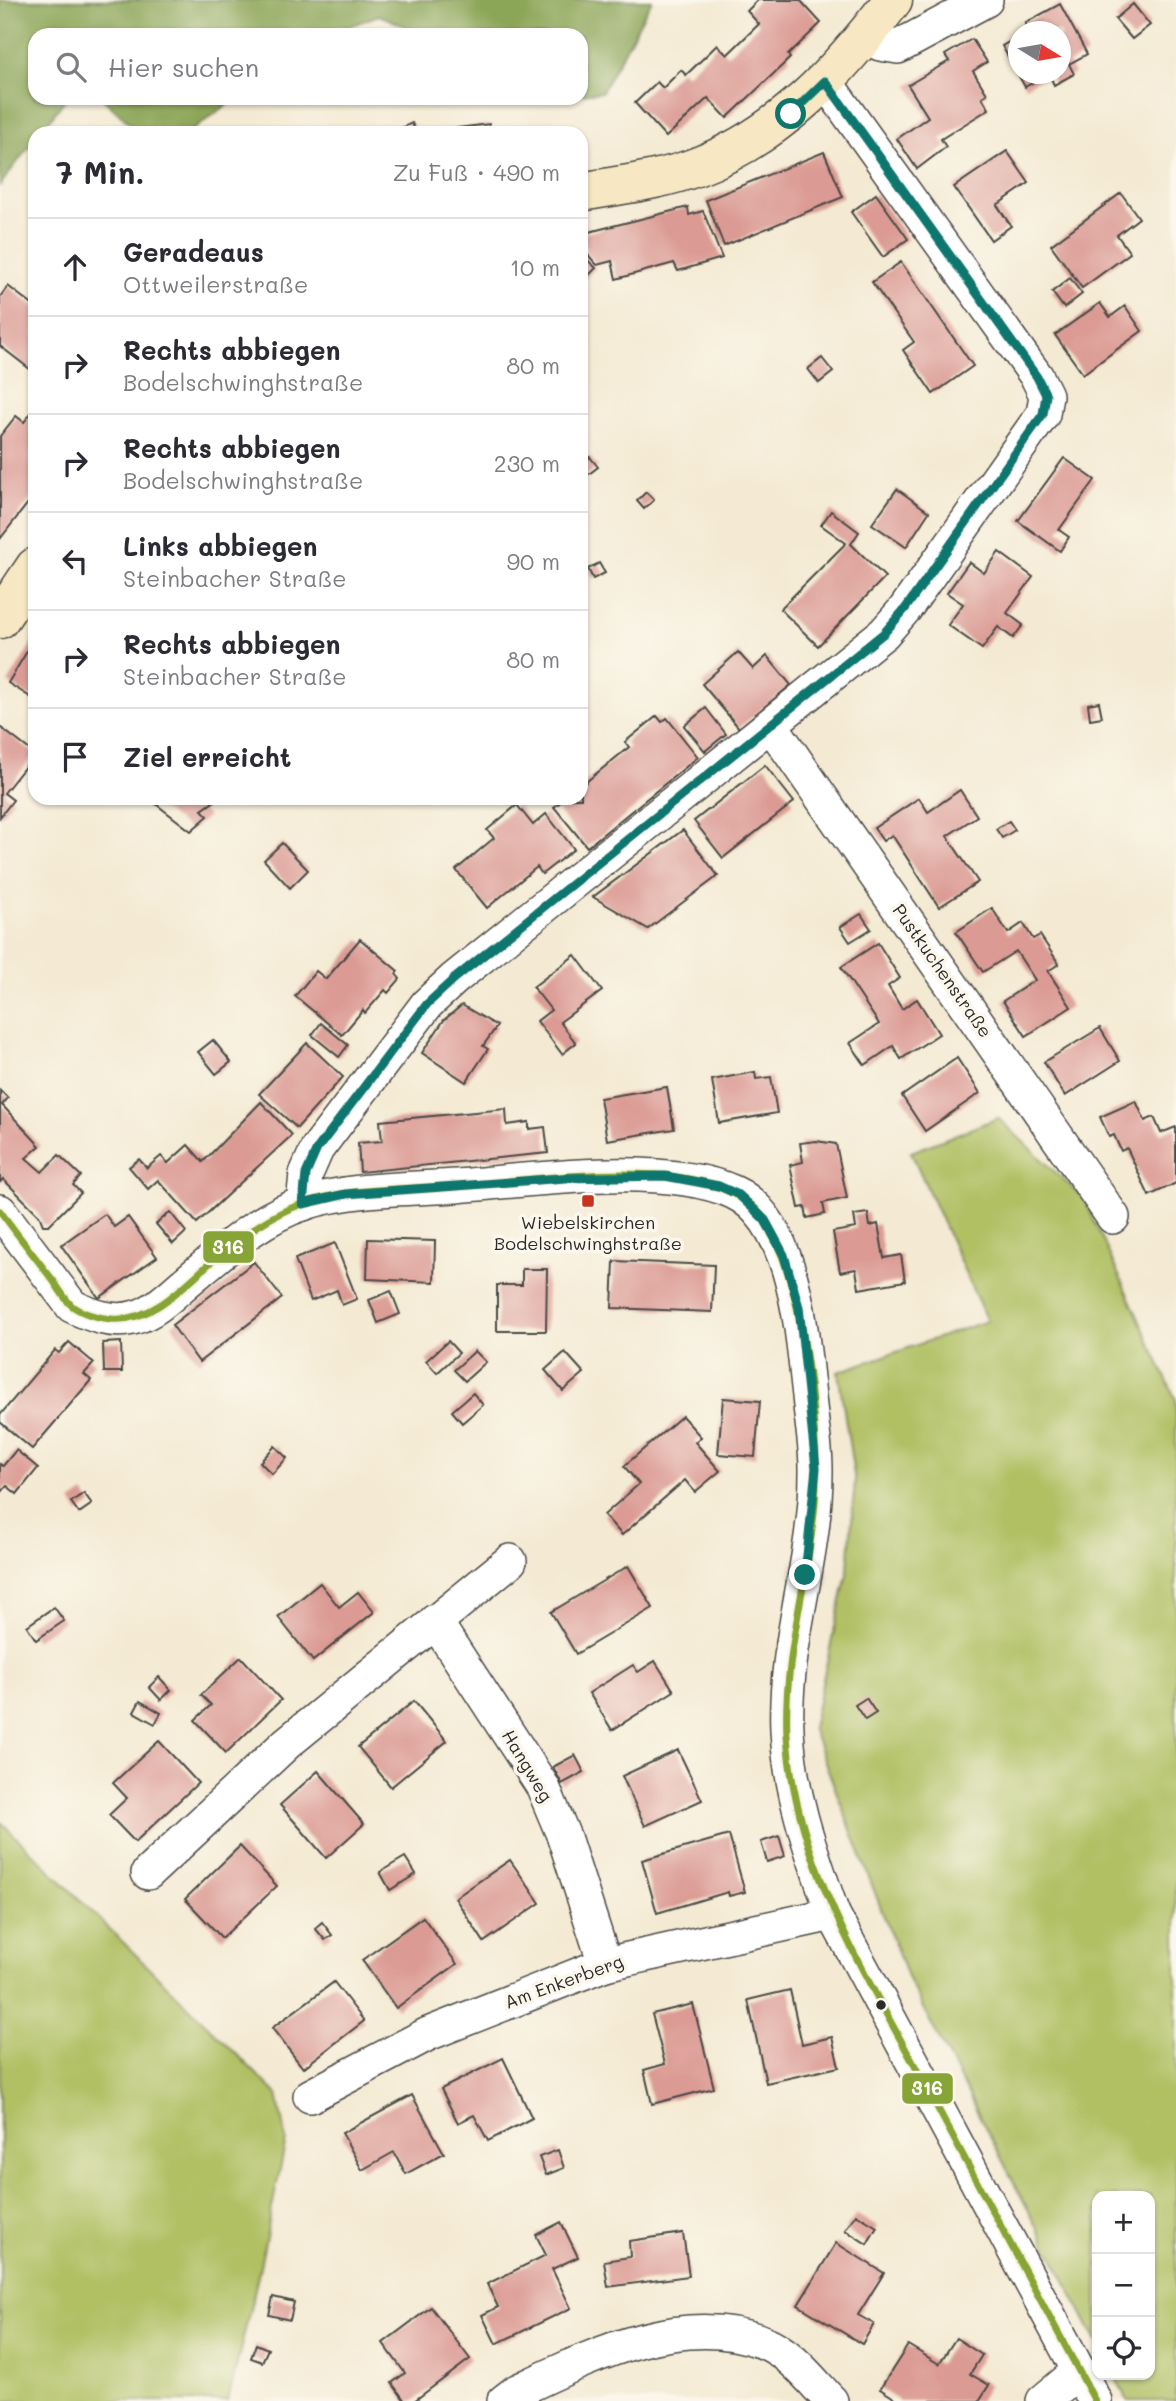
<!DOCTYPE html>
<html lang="de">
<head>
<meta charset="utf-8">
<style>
  :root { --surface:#fff; --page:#f7f7f7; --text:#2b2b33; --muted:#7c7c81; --line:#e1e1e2 }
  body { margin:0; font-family:Mali,sans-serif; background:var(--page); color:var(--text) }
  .controls { position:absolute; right:21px; bottom:21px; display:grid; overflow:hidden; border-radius:14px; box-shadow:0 2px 5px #0004 }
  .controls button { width:63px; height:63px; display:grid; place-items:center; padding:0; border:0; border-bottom:2px solid var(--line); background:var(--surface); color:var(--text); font:35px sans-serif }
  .compass { position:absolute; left:1008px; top:21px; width:63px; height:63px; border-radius:50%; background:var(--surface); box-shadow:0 2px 5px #0004; rotate:101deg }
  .stop { position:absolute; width:21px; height:21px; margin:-16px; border:5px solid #0f766e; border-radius:50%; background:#fff }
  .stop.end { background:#0f766e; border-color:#fff; box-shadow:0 2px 7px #0008 }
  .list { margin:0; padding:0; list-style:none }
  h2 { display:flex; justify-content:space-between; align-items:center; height:91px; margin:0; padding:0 28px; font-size:30px }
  h2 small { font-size:23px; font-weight:400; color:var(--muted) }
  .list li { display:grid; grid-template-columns:46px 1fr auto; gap:21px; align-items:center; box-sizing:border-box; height:98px; padding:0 28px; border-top:2px solid var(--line) }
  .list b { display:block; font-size:26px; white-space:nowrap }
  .list p { margin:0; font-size:23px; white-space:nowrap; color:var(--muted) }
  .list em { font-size:23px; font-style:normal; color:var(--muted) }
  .icon { flex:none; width:38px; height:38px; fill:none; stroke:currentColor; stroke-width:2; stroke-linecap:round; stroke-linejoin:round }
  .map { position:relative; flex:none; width:1176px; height:2401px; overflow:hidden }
  .search { position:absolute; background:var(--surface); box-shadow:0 2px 5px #0004; left:28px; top:28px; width:560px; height:77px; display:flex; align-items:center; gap:18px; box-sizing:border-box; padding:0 24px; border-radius:21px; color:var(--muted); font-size:26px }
  .panel { position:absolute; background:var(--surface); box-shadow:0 2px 5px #0004; left:28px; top:126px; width:560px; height:679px; border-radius:21px }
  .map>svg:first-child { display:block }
</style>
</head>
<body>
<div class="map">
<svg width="1176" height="2401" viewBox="0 0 1176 2401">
  <rect width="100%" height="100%" fill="#fbf7ec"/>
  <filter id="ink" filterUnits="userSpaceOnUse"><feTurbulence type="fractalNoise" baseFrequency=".0143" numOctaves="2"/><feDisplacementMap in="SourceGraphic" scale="14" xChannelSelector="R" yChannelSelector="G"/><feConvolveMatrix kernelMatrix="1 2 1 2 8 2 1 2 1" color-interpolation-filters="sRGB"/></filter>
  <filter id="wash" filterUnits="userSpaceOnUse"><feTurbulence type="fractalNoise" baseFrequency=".00686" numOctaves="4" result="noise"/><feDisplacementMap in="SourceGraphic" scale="28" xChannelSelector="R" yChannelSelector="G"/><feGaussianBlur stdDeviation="1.57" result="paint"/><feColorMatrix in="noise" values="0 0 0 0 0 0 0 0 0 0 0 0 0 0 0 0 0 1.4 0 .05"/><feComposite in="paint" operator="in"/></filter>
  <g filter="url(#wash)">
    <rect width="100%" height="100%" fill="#f4ead3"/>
    <g fill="#b0c063" stroke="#6e7647" stroke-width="2">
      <path d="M998,1118l86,81 92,201v1001h-48l-14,-26h36v-179h-53v146l-189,-363 -96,-251 36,-159 7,-88 -17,-109 149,-51 -76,-169z"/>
      <path d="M0,1821l277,273 9,46 -28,136 -30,125h-228z"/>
    </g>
    <g fill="#8ca659" stroke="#5c6842" stroke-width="2">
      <path d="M0,0h652l-50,92 -21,2v-59h-155l-47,-20 -53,20h-291v63h31l-26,35h-5v6l-35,46z"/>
      <path d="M102,98h135l-49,35h-48z"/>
    </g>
    <g id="blocks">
      <g fill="#db9b94">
        <path d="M758,0h42l21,23 -33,32 2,3 -63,60 -19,-20 -42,39 -31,-34 22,-21 6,6 18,-18 5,5 31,-30 10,10 32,-31 -12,-13z"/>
        <path d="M1060,4l27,50 -18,10 5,10 -20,11 -5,-11 -24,13 -23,-41 16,-9v37h42v-42h-30l-5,-9z"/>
        <path d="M1133,4l17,21 -18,14 -17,-20z"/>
        <path d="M972,39l15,23 -14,9 14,23 -5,3 7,12 -48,30 5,8 -29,22 -20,-30 31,-22 -20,-32 41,-24 -4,-6z"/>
        <path d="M412,123l4,10h-26z"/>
        <path d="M489,124l1,9h-39v-4z"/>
        <path d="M1007,151l22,32 -32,22 14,21 -20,14 -37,-53z"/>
        <path d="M824,152l19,45 -119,49 -18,-46z"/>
        <path d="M1121,193l18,25 -22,17 13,18 -48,35 -31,-43z"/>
        <path d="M876,194l32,45 -25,18 -32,-45z"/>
        <path d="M688,207l1,8 14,-4 19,47 -44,13 -4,-8 -58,16 -4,-18 -15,4 -9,-10 -7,-21z"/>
        <path d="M581,254l15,14 -13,13 -2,-2z"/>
        <path d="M901,262l72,104 -40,28 -30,-44 11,-8 -42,-60z"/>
        <path d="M1070,278l12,16 -18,14 -12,-16z"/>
        <path d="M8,286l27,21v66l-35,-27v-49z"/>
        <path d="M1100,303l10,14 15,-11 17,25 -59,43 -28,-39z"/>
        <path d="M822,358l11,14 -14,11 -11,-14z"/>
        <path d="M35,408v86l-35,45v-103l16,-20 8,6z"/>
        <path d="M590,457l8,10 -13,10 -4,-5v-8z"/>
        <path d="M1064,458l31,22 -36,50 10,7 -9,14 -42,-30z"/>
        <path d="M897,489l32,23 -23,35 -34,-23z"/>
        <path d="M646,492l8,8 -10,9 -7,-8z"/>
        <path d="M831,511l28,21 -8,12 34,33 -67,69 -38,-37 66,-66 -25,-18z"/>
        <path d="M999,552l34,25 -26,36 16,12 -10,13 -15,-11 -16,22 -34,-24 15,-21 -16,-11 22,-31 15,11z"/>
        <path d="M599,563l6,10 -12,6 -5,-10z"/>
        <path d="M35,638v62l-27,-17z"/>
        <path d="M738,652l15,17 14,-13 24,29 -52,43 -37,-44z"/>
        <path d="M1099,702l3,15 -12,2 -2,-15z"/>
        <path d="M706,708l20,26 -21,17 -21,-25z"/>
        <path d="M657,716l5,6 5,-4 31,39 -111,90 -33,-40 12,-9h15v-12l48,-39 -4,-5z"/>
        <path d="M0,727l35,27 -31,39 9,7 -13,17z"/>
        <path d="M765,765l29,37 -71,56 -29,-37z"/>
        <path d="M960,790l17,26 -30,20 31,46 -39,25 -47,-72 -9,6 -9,-13 45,-30 9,14z"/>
        <path d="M148,798h71l-17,12 6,6 -17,15z"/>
        <path d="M517,805l16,20 13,-11 28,35 -32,25 -5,-7 -50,41 -31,-38 38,-32 -7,-8z"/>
        <path d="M1009,821l6,9 -13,8 -6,-9z"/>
        <path d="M683,830l35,46 -36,27 -34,26 -55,-32z"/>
        <path d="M282,843l26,27 -18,18 -26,-28z"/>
        <path d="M992,908l16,25 15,-10 10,16 7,-4 19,29 -11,7 23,36 -45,29 -23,-35 32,-21 -19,-29 -33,21 -27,-40z"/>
        <path d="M861,914l10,15 -21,13 -10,-15z"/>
        <path d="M360,939l38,32 -2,3 4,5 -12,14 -3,-3 -20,23 -2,-3 -21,25 -47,-39 21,-25 10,8z"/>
        <path d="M878,943l22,35 -12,8 14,23 15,-10 22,35 -38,25 -8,-13 -28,19 -15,-22 29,-19 -38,-57z"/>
        <path d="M575,955l27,36 -42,31 16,21 -14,11 -25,-33 14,-11 -18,-23z"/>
        <path d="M462,1005l35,21 -14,20 5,3 -22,33 -44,-29 22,-33z"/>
        <path d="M321,1023l27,22 -9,12 -27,-22z"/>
        <path d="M1100,1028l20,33 -55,35 -21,-34z"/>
        <path d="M213,1040l18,22 -15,12 -18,-22z"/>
        <path d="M307,1043l36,34 -46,51 -38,-34z"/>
        <path d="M957,1058l23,35 -55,38 -23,-35z"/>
        <path d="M755,1072l1,7 15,-2 6,36 -58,10 -7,-43z"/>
        <path d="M667,1087l7,42 -67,11 -7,-42z"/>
        <path d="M0,1090l8,8 -6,7 38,41 -14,12 16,14 17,-17 22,21 -8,9 8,8 -32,32h-6l-4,-10 -36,-36 -3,3z"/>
        <path d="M1136,1101l9,20 9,-4 7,16 15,-6v56l-27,13 -22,-48 -6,3 -7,-16 -5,2 -9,-20z"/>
        <path d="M261,1102l31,33 -95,88 -39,-43 -10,9 -19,-22 10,-8 8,9 14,-12 7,7 20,-18 15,17z"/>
        <path d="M506,1109l1,16 22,-3v7l16,-2 3,26 -188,19 -2,-29 24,-2 -2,-20z"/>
        <path d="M816,1141l20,3 11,54 -24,5 2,11 -18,4 -2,-11 -6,1 -9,-43 13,-3 -3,-19z"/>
        <path d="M170,1212l16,20 -13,12 -17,-20z"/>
        <path d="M868,1213l2,13 8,-2 6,34 17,-3 4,26 -46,8 -3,-20 -16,3 -7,-40 23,-4 -2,-13z"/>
        <path d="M105,1214l9,13 14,-10 29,40 -58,41 -38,-53z"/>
        <path d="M368,1239l67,2 -1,41 -67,-3z"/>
        <path d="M335,1243l22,56 -15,6 -5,-15 -26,11 -16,-42z"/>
        <path d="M614,1261l100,4 -2,47 -100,-4z"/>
        <path d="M254,1262l28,36 -83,64 -27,-37z"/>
        <path d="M522,1269h25l-1,62h-49v-46h25z"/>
        <path d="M391,1291l9,23 -22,9 -9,-23z"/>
        <path d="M448,1341l11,12 -22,20 -11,-12z"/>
        <path d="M69,1342l25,21 -10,11 7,6 -59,69 -32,-27v-7l55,-65 4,3z"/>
        <path d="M121,1342l1,30h-18l-1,-29z"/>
        <path d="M475,1351l11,11 -21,19 -11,-11z"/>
        <path d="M565,1352l19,21 -21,18 -18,-21z"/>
        <path d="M473,1393l10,12 -21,18 -10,-12z"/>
        <path d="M723,1398l37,3 -5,56 -37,-3z"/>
        <path d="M682,1416l19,21 -6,5 25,29 -25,21 -10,-12 -63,55 -18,-20 35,-31 -15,-18z"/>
        <path d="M275,1446l12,12 -15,16 -12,-12z"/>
        <path d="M16,1450l22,18 -21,26 -10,-8 -7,8v-30l3,2z"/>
        <path d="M84,1493l8,11 -13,9 -8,-11z"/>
        <path d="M628,1566l25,42 -77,46 -25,-42z"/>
        <path d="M320,1583l19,24 19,-15 16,20 -61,49 -35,-44z"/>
        <path d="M54,1607l10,14 -28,19 -9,-14z"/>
        <path d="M241,1657l40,43 -55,53 -31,-33 16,-15 -10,-10z"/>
        <path d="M655,1661l19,30 -62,39 -23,-37 44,-28 5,7z"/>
        <path d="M159,1677l12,13 -10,10 -12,-13z"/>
        <path d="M866,1698l10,15 -11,7 -10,-15z"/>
        <path d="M140,1701l21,12 -6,11 -21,-12z"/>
        <path d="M414,1701l33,40 -56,46 -33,-40z"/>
        <path d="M159,1741l39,42 -63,59 -26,-27 18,-17 -14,-15z"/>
        <path d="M678,1750l24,50 -57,26 -23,-50z"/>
        <path d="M575,1755l9,17 -22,12 -9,-17z"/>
        <path d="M318,1771l46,53 -38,34 -46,-53z"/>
        <path d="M729,1835l16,57 -16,4 -1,-4 -71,21 -15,-53z"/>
        <path d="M779,1836l6,20 -18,6 -6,-20z"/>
        <path d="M240,1846l37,40 -55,52 -37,-39z"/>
        <path d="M405,1857l11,17 -26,16 -10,-18z"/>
        <path d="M510,1860l30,43 -56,39 -29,-44z"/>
        <path d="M423,1917l34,47 -61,44 -34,-48z"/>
        <path d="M322,1922l10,13 -7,5 -10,-12z"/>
        <path d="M334,1982l30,39 -61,47 -31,-40z"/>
        <path d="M790,1990l12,54 30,-7 7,30 -73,16 -18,-83z"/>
        <path d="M693,2004l21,84 -62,16 -8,-34 21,-6 -13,-50z"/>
        <path d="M503,2058l29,60 -44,23 -14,-26 -16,8 -17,-34z"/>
        <path d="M412,2095l32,58 -38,21 -12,-22 -32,18 -20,-37z"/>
        <path d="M558,2150l6,18 -18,7 -7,-18z"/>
        <path d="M856,2214l21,13 -10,17 -22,-14z"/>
        <path d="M561,2222l17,35 -26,12 19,39 -75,36 -14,-29 16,-8 -11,-23 59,-29 -10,-20z"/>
        <path d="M683,2233l6,43 -81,11 -4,-26 26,-4 -1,-16z"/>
        <path d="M836,2243l48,30 -26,42 16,9 -12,20 -64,-39z"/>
        <path d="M273,2297l21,5 -4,18 -21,-5z"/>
        <path d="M431,2307l39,52 -56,42h-9l-13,-18 13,-10 -22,-30z"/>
        <path d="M956,2338l26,17 -12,19 19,11 -10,16h-80l-19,-12 28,-44 31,19z"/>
        <path d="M256,2344l12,5 -6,13 -11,-4z"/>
      </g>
    </g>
  </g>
  <g filter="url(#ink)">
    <use href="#blocks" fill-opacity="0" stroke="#494844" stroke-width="2"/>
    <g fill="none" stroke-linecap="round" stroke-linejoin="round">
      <g stroke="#494844" stroke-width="36">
        <g id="street">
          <path d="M867,35l13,9 18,3 88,-47"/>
          <path d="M771,725l342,492"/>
          <path d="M303,1204l3,-30 11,-25 110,-145 27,-25 430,-346 21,-24 138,-195 3,-19 -9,-18 -212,-296"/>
          <path d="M0,1211l72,95c20,10 42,18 64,11 18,-5 34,-21 48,-33 36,-30 74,-66 121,-81 48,-15 102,-14 152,-17 76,-6 207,-25 276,6 63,28 69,145 76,204 2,24 7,49 7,73 1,88 -33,173 -29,261 3,65 25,124 46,184l262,487"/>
          <path d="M435,1621l108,166 21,50 41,127"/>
          <path d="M148,1873l139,-130 223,-182"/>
          <path d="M310,2096l118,-62 177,-70 228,-50"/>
          <path d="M504,2401l13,-10c72,-34 164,-81 246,-49 27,10 48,38 68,59"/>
          <path d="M1043,2401l36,-30"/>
        </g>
      </g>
      <g stroke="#494844" stroke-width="41">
        <g id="secondary">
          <path d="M581,192c38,-7 79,-11 115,-25 85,-32 144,-97 197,-167"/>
          <path d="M0,619l35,-52"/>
        </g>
      </g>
      <use href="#street" stroke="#fff" stroke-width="33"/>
      <use href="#secondary" stroke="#f7e8c3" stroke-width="38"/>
      <g stroke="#fbf7ec" stroke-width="12">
        <path id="bus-1" d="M0,1211c17,23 34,45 52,68 6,8 12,19 19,26 9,8 28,13 40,14 45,5 83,-45 115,-70 20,-16 40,-30 63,-40 53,-23 113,-19 169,-23 75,-5 233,-33 293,19 52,43 69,230 64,297 -6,78 -32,154 -28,233 8,131 81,243 141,355 55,104 111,207 167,311"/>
      </g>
      <use href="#bus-1" stroke="#87a536" stroke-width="7"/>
    </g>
  </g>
  <g fill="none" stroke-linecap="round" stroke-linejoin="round" filter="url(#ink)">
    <path stroke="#0f766e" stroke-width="9" d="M791,114l34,-33 212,296 9,18 -3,19 -138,195 -21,24 -430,346 -27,25 -110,145 -11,25 -3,30 43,-10 220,-16 99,-2 54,10 20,9 26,25 19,35 15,52 17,161 -11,107"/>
  </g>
  <rect fill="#c8321e" stroke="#fbf7ec" stroke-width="2.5" x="581" y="1194" width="14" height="14" rx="3.5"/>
  <circle fill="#2b2b2b" stroke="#fbf7ec" stroke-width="2.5" cx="881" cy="2005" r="6"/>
  <g text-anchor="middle" stroke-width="7" stroke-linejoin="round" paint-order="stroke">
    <g font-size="18" fill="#2b2b2b" stroke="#fbf7ec">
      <text transform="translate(942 971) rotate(55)" y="6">Pustkuchenstraße</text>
      <text transform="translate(527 1766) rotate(59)" y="6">Hangweg</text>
      <text transform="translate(564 1982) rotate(-20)" y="6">Am Enkerberg</text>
    </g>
    <g font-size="18" fill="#2b2b2b" stroke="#fbf7ec">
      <text x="588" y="1229">Wiebelskirchen<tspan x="588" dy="21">Bodelschwinghstraße</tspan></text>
    </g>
  </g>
  <g stroke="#fbf7ec" stroke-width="2.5">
    <rect x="202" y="1230" width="53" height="34" rx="7" fill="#87a536"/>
    <rect x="901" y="2072" width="53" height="33" rx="7" fill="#87a536"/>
  </g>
  <g font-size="19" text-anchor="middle" font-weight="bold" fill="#fff">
    <text x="228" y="1254">316</text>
    <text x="927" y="2095">316</text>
  </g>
</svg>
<div class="controls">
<button>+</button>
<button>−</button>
<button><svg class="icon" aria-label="locate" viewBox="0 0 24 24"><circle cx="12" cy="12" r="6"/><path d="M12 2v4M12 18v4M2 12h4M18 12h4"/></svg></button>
</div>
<svg class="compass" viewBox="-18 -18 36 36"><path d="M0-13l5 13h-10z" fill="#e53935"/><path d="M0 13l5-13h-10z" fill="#7c7c81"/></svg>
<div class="stop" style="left:791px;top:114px"></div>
<div class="stop end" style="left:805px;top:1575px"></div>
<div class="search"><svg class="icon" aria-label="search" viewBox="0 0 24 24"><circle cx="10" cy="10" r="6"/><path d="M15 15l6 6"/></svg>Hier suchen</div>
<section class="panel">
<h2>7 Min.<small>Zu Fuß · 490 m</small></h2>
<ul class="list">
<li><svg class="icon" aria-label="ahead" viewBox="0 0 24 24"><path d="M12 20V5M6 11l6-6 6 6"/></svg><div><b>Geradeaus</b><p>Ottweilerstraße</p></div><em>10 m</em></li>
<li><svg class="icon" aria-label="right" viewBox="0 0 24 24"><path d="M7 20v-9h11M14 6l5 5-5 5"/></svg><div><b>Rechts abbiegen</b><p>Bodelschwinghstraße</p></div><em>80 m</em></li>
<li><svg class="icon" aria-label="right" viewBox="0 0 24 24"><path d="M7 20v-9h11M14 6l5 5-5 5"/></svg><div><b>Rechts abbiegen</b><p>Bodelschwinghstraße</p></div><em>230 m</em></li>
<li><svg class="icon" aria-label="left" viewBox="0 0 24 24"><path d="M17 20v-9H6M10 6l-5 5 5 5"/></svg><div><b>Links abbiegen</b><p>Steinbacher Straße</p></div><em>90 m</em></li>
<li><svg class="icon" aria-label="right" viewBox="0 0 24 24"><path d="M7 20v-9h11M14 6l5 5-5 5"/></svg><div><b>Rechts abbiegen</b><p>Steinbacher Straße</p></div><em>80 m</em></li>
<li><svg class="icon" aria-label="arrive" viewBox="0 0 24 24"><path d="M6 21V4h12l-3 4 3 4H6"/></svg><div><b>Ziel erreicht</b></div></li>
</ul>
</section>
</div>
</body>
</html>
